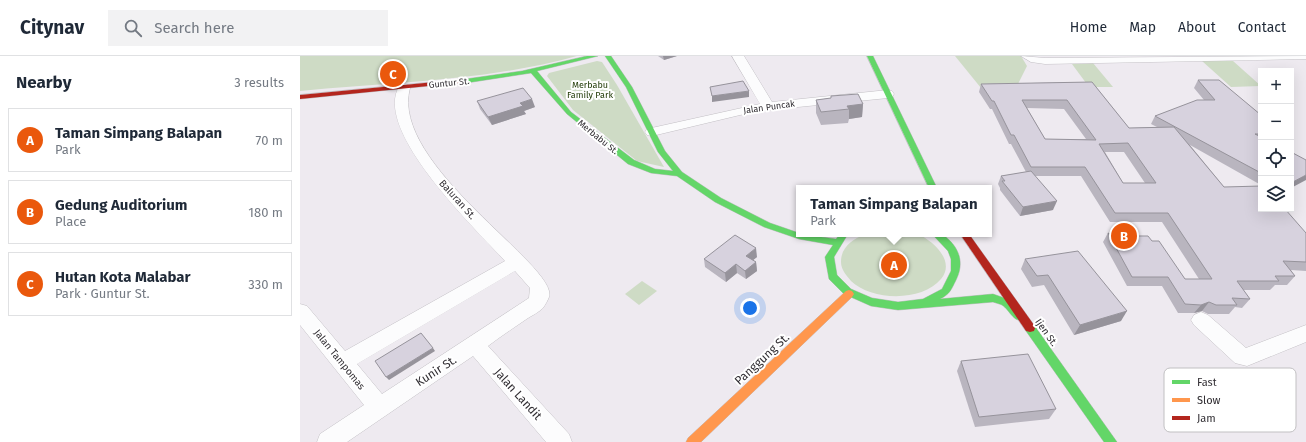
<!DOCTYPE html>
<html lang="en">
<head>
<meta charset="utf-8">
<style>
  :root { --surface:#fff; --page:#f2f2f3; --text:#1f2937; --muted:#747a83; --line:#e0e1e3; --accent:#ea580c }
  body { margin:0; font-family:"Fira Sans",sans-serif; background:var(--page); color:var(--text) }
  .controls { position:absolute; right:12px; top:12px; display:grid; overflow:hidden; border-radius:0px; box-shadow:0 4px 16px #0002 }
  .controls button { width:36px; height:36px; display:grid; place-items:center; padding:0; border:0; border-bottom:1px solid var(--line); background:var(--surface); color:var(--text); font:20px sans-serif }
  .you { position:absolute; left:450px; top:252px; width:14px; height:14px; margin:-10px; border:3px solid #fff; border-radius:50%; background:#1a73e8; box-shadow:0 0 0 6px #1a73e833 }
  .badge { display:grid; place-items:center; width:26px; height:26px; border-radius:50%; background:var(--accent); color:#fff; font-size:13px; font-weight:700 }
  .pin { position:absolute; translate:-50% -50%; border:2px solid #fff; box-shadow:0 1px 4px #0006 }
  .popup { position:absolute; left:496px; top:129px; width:196px; height:52px; box-sizing:border-box; display:grid; place-content:center; border-radius:0px; background:var(--surface); filter:drop-shadow(0 1px 3px #0005); font-size:13px; white-space:nowrap; color:var(--muted) }
  .popup b { font-size:15px; color:var(--text) }
  .popup::after { content:''; position:absolute; left:50%; top:100%; margin-left:-8px; border:8px solid transparent; border-top-color:var(--surface) }
  .list { margin:0; padding:0; list-style:none }
  h2 { display:flex; justify-content:space-between; align-items:center; height:52px; margin:0; padding:0 16px; font-size:17px }
  h2 small { font-size:13px; font-weight:400; color:var(--muted) }
  .list li { display:grid; grid-template-columns:26px 1fr auto; gap:12px; align-items:center; box-sizing:border-box; height:64px; margin:0 8px 8px; padding:0 8px; border:1px solid var(--line); border-radius:0px }
  .list b { display:block; font-size:15px; white-space:nowrap }
  .list p { margin:0; font-size:13px; white-space:nowrap; color:var(--muted) }
  .list em { font-size:13px; font-style:normal; color:var(--muted) }
  .icon { flex:none; width:22px; height:22px; fill:none; stroke:currentColor; stroke-width:2; stroke-linecap:round; stroke-linejoin:round }
  .map { position:relative; flex:none; width:1006px; height:386px; overflow:hidden }
  header { display:flex; align-items:center; gap:24px; box-sizing:border-box; height:56px; padding:0 20px; background:var(--surface); border-bottom:1px solid var(--line) }
  header strong { font-size:19px }
  nav { display:flex; gap:22px; margin-inline-start:auto; font-size:14px }
  .search { width:280px; height:36px; background:var(--page); display:flex; align-items:center; gap:10px; box-sizing:border-box; padding:0 14px; border-radius:0px; color:var(--muted); font-size:15px }
  main { display:flex }
  aside { flex:1; background:var(--surface) }
  .map>svg:first-child { display:block }
</style>
</head>
<body>
<header>
<strong>Citynav</strong>
<div class="search"><svg class="icon" aria-label="search" viewBox="0 0 24 24"><circle cx="10" cy="10" r="6"/><path d="M15 15l6 6"/></svg>Search here</div>
<nav><a>Home</a><a>Map</a><a>About</a><a>Contact</a></nav>
</header>
<main>
<aside>
<h2>Nearby<small>3 results</small></h2>
<ul class="list">
<li><span class="badge">A</span><div><b>Taman Simpang Balapan</b><p>Park</p></div><em>70 m</em></li>
<li><span class="badge">B</span><div><b>Gedung Auditorium</b><p>Place</p></div><em>180 m</em></li>
<li><span class="badge">C</span><div><b>Hutan Kota Malabar</b><p>Park · Guntur St.</p></div><em>330 m</em></li>
</ul>
</aside>
<div class="map">
<svg width="1006" height="386" viewBox="0 0 1006 386">
  <rect width="100%" height="100%" fill="#eeeaf0"/>
  <g fill="#cedbc5">
    <path d="M0,0h277c-90,25 -184,26 -277,35z"/>
    <path d="M655,0h66l6,10 -11,22h-35z"/>
    <path d="M297,5l5,1 15,23 47,82 -27,-6 -64,-51 -26,-34 2,-3z"/>
    <path d="M902,5h31l28,25 -30,1z"/>
    <path d="M793,7l20,24h-24l-17,-23z"/>
    <path d="M565,178h53c15,7 38,27 23,45 -19,23 -69,22 -90,2 -4,-5 -10,-11 -10,-19 0,-15 11,-22 24,-28z"/>
    <path d="M342,225l15,10 -18,14 -14,-11z"/>
  </g>
  <g fill="none" stroke-linecap="round" stroke-linejoin="round">
    <g stroke="#c3c0c5" stroke-width="1">
      <g id="street">
        <path d="M432,0h12l28,46 116,-12 4,1 2,3 -2,3 -4,1 -120,12 -28,5 -88,21 -5,-1 -2,-3 2,-3 113,-25z"/>
        <path d="M721,0l24,2 261,-2v3l-261,5 -14,-2z"/>
        <path d="M104,28l4,1 2,3c-21,77 149,178 139,209 -1,3 -4,8 -6,11 -4,4 -10,7 -15,10 -13,9 -27,18 -40,28l81,88 3,8h-26l-73,-86 -126,86h-30l3,-8 44,-29 -64,-80v-21l7,2 38,45 160,-90c-27,-30 -135,-132 -105,-176zM215,215l15,17 -1,10 -147,96 -25,-30z"/>
        <path d="M901,256l7,3 38,33 60,-23v17l-59,24 -12,-3 -41,-38 -3,-5 3,-5z"/>
      </g>
    </g>
    <g stroke="#c3c0c5" stroke-width="1">
      <g id="fast">
        <path d="M287,0h11l-61,15 34,41 63,48 21,9 18,2 -15,-19 -32,-65 -21,-31h6l21,31 33,64 17,21 39,26 49,25 29,10v1l37,5 4,-5h8l-14,23 3,18 14,14 21,9 26,4 25,-3 19,-10 9,-18v-12l-3,-8 -16,-17h10c17,12 23,28 14,46 -5,10 -6,14 -16,19l53,-5 17,6 15,17 -1,3c-11,3 -14,-10 -22,-15 -2,-1 -6,-2 -9,-3l-95,8 -27,-4 -27,-12 -15,-15 -4,-22 8,-12 -34,-6 -35,-12 -49,-25 -38,-26 -26,-3 -23,-9 -61,-50 -36,-41 -65,10 -3,-2 3,-2 56,-8z"/>
        <path d="M567,0h6l64,132h-8z"/>
        <path d="M730,268l4,1 83,117h-13l-78,-111 -1,-3 1,-3z"/>
      </g>
    </g>
    <g stroke="#c3c0c5" stroke-width="1">
      <path id="slow" d="M549,234l3,1 2,3 -2,3 -151,145h-15l2,-4 158,-147z"/>
    </g>
    <g stroke="#c3c0c5" stroke-width="1">
      <g id="jam">
        <path d="M166,23l2,1v2l-168,17v-4z"/>
        <path d="M660,178h9l65,91 1,3 -1,3 -4,1 -4,-1z"/>
      </g>
    </g>
    <use href="#street" fill="#fcfcfd" fill-rule="evenodd"/>
    <use href="#fast" fill="#63d668" fill-rule="evenodd"/>
    <use href="#slow" fill="#ff974d" fill-rule="evenodd"/>
    <use href="#jam" fill="#b3261e" fill-rule="evenodd"/>
  </g>
  <g fill="#b9b5bf" fill-rule="evenodd">
    <path d="M358,0h19l-13,4z"/>
    <path d="M898,24l63,35v70l-71,-40 34,42 82,46v38l-15,-1 4,6 -8,9h-12l-5,5h-27l7,9 -8,9 -7,-1 -6,7h-21l-6,-3 -8,2h-16l-16,-27h-35l-24,-44 5,-9 19,8 2,-5 23,5 33,38h14l-37,-57h-52l-29,-46h-46l18,34 -33,6 -20,-26v-2l-2,-4 3,-8 25,-4 -15,-28h-2l-17,-35h-2l-11,-17 2,-8 111,-2 37,46 28,-1 -6,-3 4,-8 49,-16 -10,-12zM727,52l37,1 22,30h-41zM805,96h19l21,31h-22z"/>
    <path d="M531,40l32,8 -1,13 -13,2 -1,4 -27,2 -5,-12v-13l15,-2z"/>
    <path d="M177,45l58,6 -11,4 2,3 -34,11 -12,-16z"/>
    <path d="M457,201l-4,3 3,2 1,9 -11,8 -9,-6 -11,9 -21,-15 -1,-8z"/>
    <path d="M725,203l96,62 -47,14 -30,-50 -12,2 -11,-18z"/>
    <path d="M661,305l95,48 -7,10 -74,8 -18,-56z"/>
  </g>
  <g fill="#96939b">
    <path d="M363,0h14l-13,4z"/>
    <path d="M449,35v6l-37,5v-6z"/>
    <path d="M232,43l3,8 -11,4 2,3 -34,11 -4,-8 32,-14z"/>
    <path d="M563,48l-1,13 -13,2v-10l-2,-3z"/>
    <path d="M1006,119v5l-15,8v-5z"/>
    <path d="M757,145l-4,9 -33,6 3,-9z"/>
    <path d="M456,192l1,9 -10,8 -1,-9z"/>
    <path d="M456,206l1,9 -11,8 -1,-8z"/>
    <path d="M436,208l1,9 -11,9 -1,-9z"/>
    <path d="M909,246l-7,9 -8,2 7,-8z"/>
    <path d="M827,255l-6,10 -47,14 6,-10z"/>
    <path d="M133,292l2,3 -46,29 -3,-3z"/>
  </g>
  <g fill="#d7d2de" stroke="#96939b" fill-rule="evenodd">
    <path d="M898,24h21l42,35v19h-6l6,3v36l-106,-57 42,-16h18z"/>
    <path d="M443,25l6,10 -37,5 -2,-9z"/>
    <path d="M792,26l37,46 45,-1 50,60 37,-1v23h24l21,24v29l-23,-1 12,15h-20l4,5h-42l13,18 -18,-1 5,7h-21l-7,-3 -8,3 -16,-1 -17,-27h-36l-24,-44 26,10 -5,-7h19l4,5h7l26,38h27l-44,-66h-53l-30,-46h-54l-17,-32h-3l-17,-34h-2l-11,-17zM722,44h45l29,40 -51,-1zM828,87l28,40h-33l-24,-39z"/>
    <path d="M223,32l9,11 -12,4 3,3 -35,11 -11,-16z"/>
    <path d="M558,38l5,10 -16,2 2,3 -28,3 -5,-12 15,-2v-2z"/>
    <path d="M991,96l15,8v15l-15,8z"/>
    <path d="M731,115l26,30 -34,6 -21,-26h3l-4,-5z"/>
    <path d="M435,179l21,13 -10,8 10,6 -11,9 -9,-7 -11,9 -21,-14z"/>
    <path d="M778,195l49,60 -47,14 -32,-50 -11,1 -12,-17z"/>
    <path d="M121,277l12,15 -47,29 -11,-16z"/>
    <path d="M728,298l28,55 -77,8 -18,-56z"/>
  </g>
  <g text-anchor="middle" stroke-width="4" stroke-linejoin="round" paint-order="stroke">
    <g font-size="9" fill="#312e33" stroke="#fff">
      <text transform="translate(149 27) rotate(-6)" y="3">Guntur St.</text>
      <text transform="translate(469 51) rotate(-8)" y="3">Jalan Puncak</text>
      <text transform="translate(298 81) rotate(39)" y="3">Merbabu St.</text>
    </g>
    <g font-size="9" fill="#1c3601" stroke="#fff">
      <text x="290" y="32">Merbabu<tspan x="290" dy="10">Family Park</tspan></text>
    </g>
    <g font-size="10" fill="#312e33" stroke="#fff">
      <text transform="translate(158 143) rotate(48)" y="4">Baluran St.</text>
      <text transform="translate(747 276) rotate(55)" y="4">Ijen St.</text>
      <text transform="translate(40 303) rotate(51)" y="4">Jalan Tampomas</text>
    </g>
    <g font-size="12" fill="#312e33" stroke="#fff">
      <text transform="translate(462 303) rotate(-43)" y="4">Panggung St.</text>
      <text transform="translate(136 315) rotate(-33)" y="4">Kunir St.</text>
      <text transform="translate(218 338) rotate(48)" y="4">Jalan Landit</text>
    </g>
  </g>
  <rect x="864" y="312" width="132" height="64" rx="6" fill="#fff" stroke="#c1c0c2" stroke-width="1"/>
  <rect x="872" y="324" width="18" height="4" fill="#63d668"/>
  <rect x="872" y="342" width="18" height="4" fill="#ff974d"/>
  <rect x="872" y="360" width="18" height="4" fill="#b3261e"/>
  <g font-size="11" fill="#312e33">
    <text x="897" y="330">Fast</text>
    <text x="897" y="348">Slow</text>
    <text x="897" y="366">Jam</text>
  </g>
</svg>
<div class="controls">
<button>+</button>
<button>−</button>
<button><svg class="icon" aria-label="locate" viewBox="0 0 24 24"><circle cx="12" cy="12" r="6"/><path d="M12 2v4M12 18v4M2 12h4M18 12h4"/></svg></button>
<button><svg class="icon" aria-label="layers" viewBox="0 0 24 24"><path d="M12 4l9 5-9 5-9-5zM3 14l9 5 9-5"/></svg></button>
</div>
<div class="you"></div>
<div class="pin badge" style="left:594px;top:209px">A</div>
<div class="popup"><b>Taman Simpang Balapan</b>Park</div>
<div class="pin badge" style="left:824px;top:180px">B</div>
<div class="pin badge" style="left:93px;top:18px">C</div>
</div>
</main>
</body>
</html>
